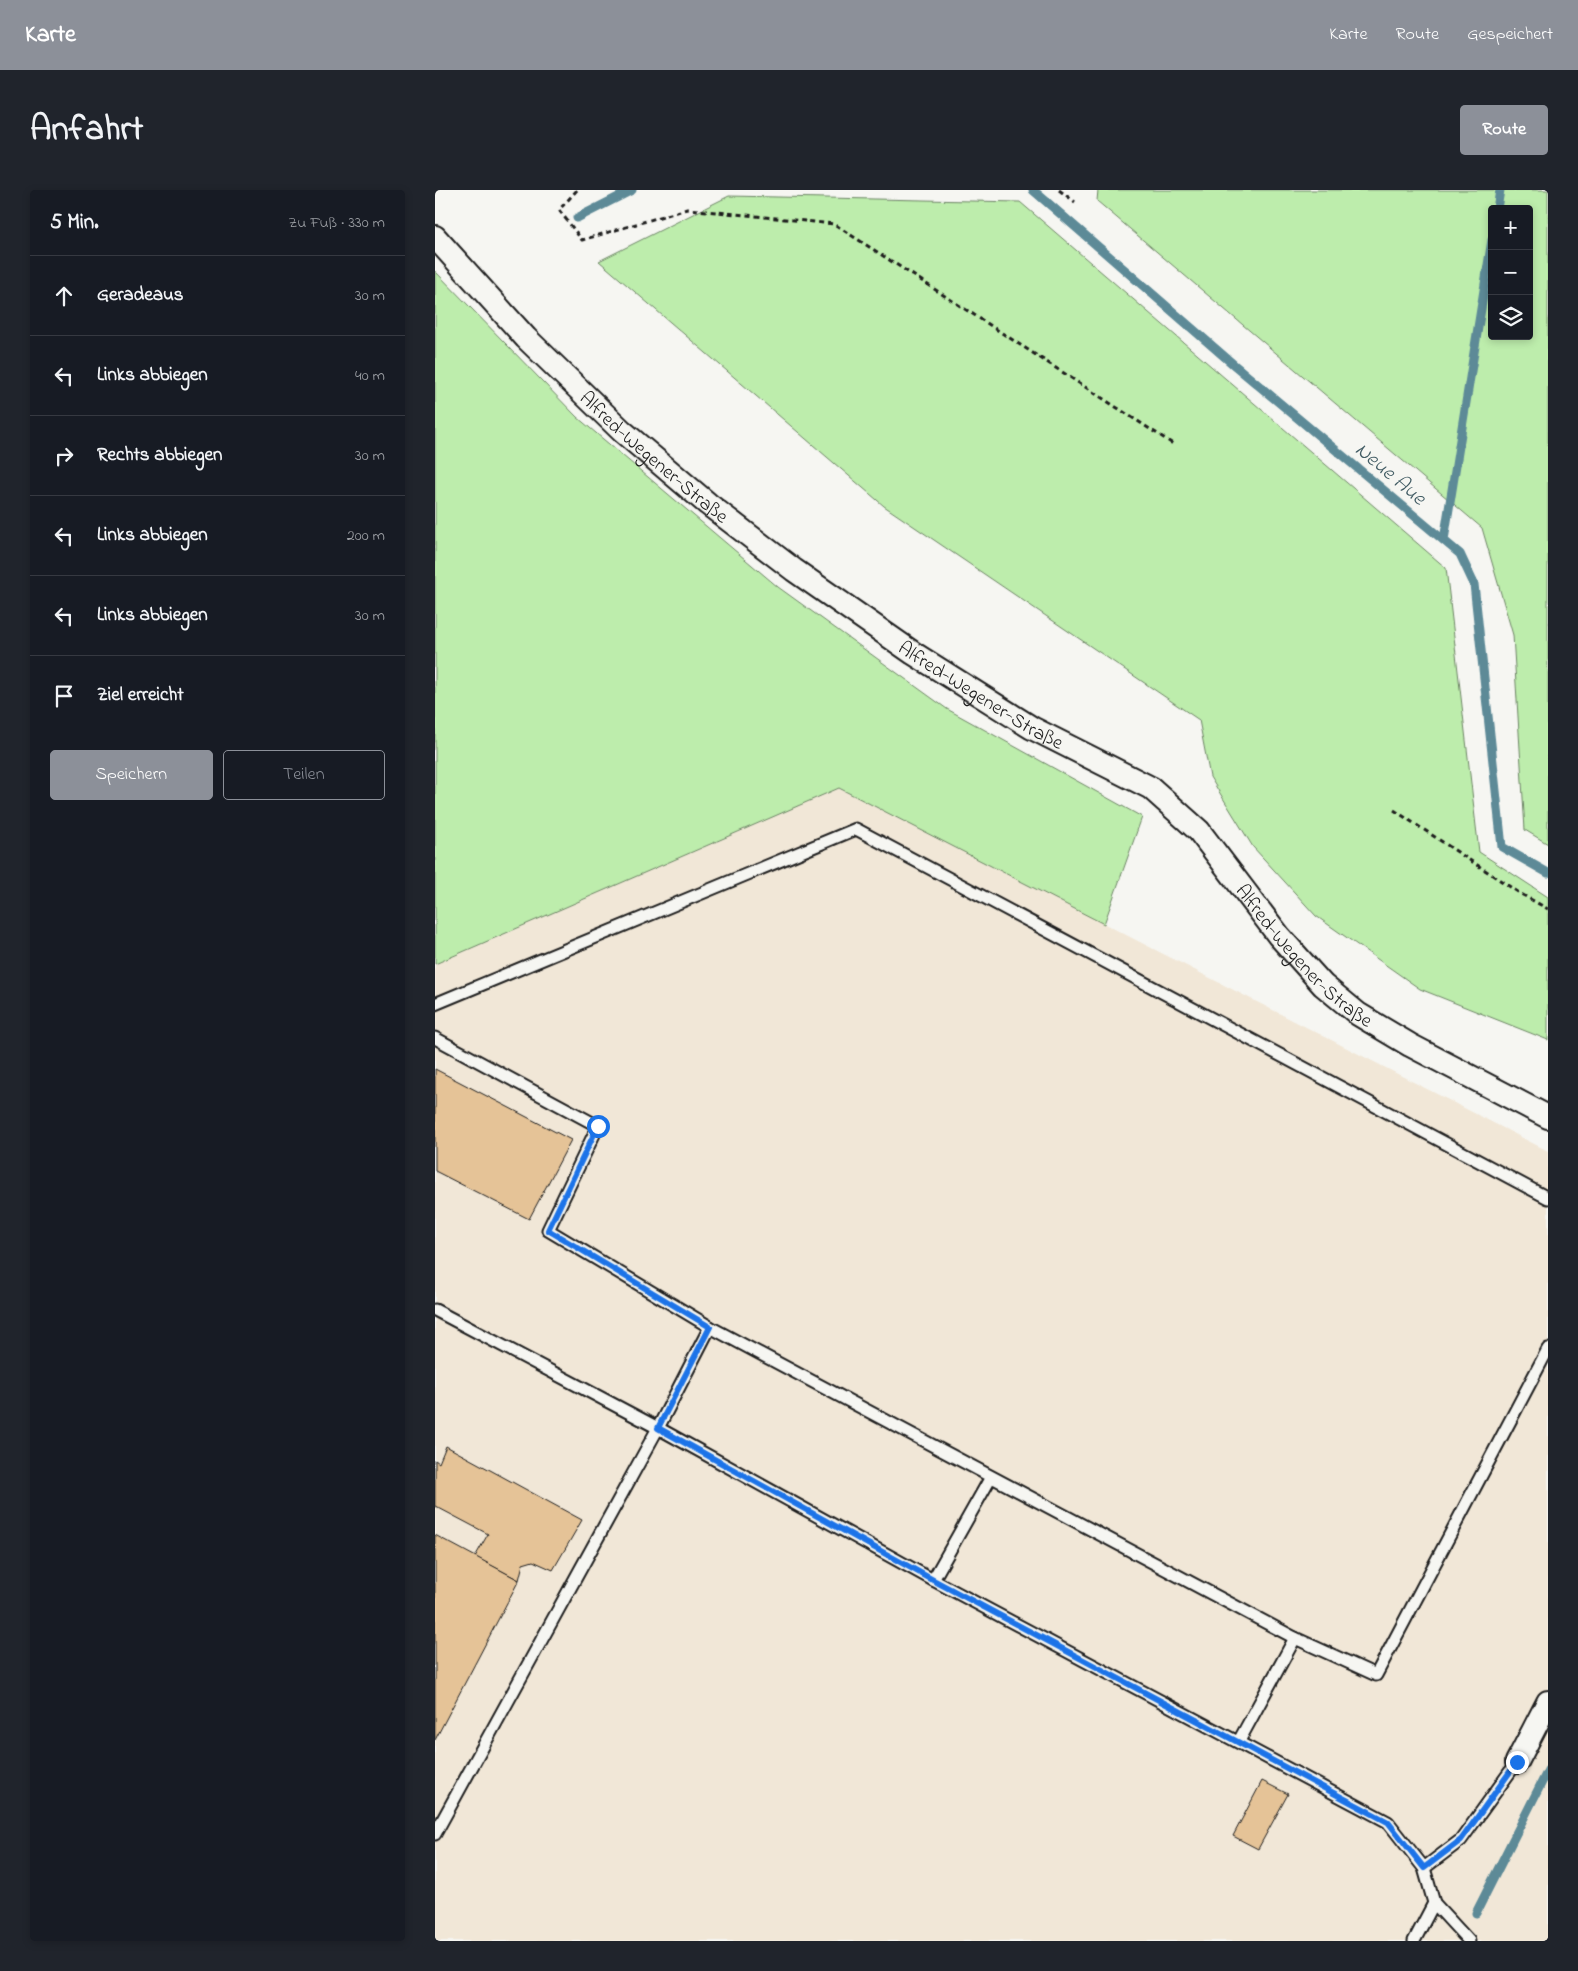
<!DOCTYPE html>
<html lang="de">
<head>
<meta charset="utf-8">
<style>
  :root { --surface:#171b24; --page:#20242c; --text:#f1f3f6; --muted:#9ea1a6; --line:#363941; --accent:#8c9099 }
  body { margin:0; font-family:"Indie Flower",sans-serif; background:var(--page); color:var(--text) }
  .controls { position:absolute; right:15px; top:15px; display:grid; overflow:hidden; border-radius:5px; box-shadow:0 2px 8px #0003 }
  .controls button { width:45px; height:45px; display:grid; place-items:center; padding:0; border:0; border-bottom:1px solid var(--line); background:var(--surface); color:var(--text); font:25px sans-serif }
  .stop { position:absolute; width:15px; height:15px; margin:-11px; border:4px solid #1a73e8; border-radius:50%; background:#fff }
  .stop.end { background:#1a73e8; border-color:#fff; box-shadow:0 1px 5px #0008 }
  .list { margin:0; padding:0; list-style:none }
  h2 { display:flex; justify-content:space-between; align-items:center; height:65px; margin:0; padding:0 20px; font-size:21px }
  h2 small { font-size:16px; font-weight:400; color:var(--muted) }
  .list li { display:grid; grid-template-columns:32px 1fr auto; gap:15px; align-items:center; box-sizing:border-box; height:80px; padding:0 20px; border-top:1px solid var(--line) }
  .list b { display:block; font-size:19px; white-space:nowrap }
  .list em { font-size:16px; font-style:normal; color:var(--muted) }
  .actions { display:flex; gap:10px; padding:15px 20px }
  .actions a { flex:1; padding:11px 0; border:1px solid var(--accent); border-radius:5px; text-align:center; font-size:18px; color:var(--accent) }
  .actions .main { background:var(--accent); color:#fff }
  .icon { flex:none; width:28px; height:28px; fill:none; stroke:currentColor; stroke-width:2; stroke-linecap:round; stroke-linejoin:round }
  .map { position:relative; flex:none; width:1113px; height:1751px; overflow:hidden; border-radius:5px }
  header { display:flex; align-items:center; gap:30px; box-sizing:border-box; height:70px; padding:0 25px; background:var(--accent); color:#fff }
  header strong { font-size:24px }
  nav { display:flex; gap:28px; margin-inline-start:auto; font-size:18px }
  .intro { display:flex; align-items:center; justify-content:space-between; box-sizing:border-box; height:120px; padding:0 30px }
  h1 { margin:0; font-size:35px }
  .button { padding:12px 22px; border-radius:5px; background:var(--accent); color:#fff; font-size:18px; font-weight:700 }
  main { display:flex; gap:30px; padding:0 30px }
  aside { flex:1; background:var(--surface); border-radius:5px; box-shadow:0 2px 8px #0003 }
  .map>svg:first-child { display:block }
</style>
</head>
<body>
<header>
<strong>Karte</strong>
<nav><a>Karte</a><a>Route</a><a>Gespeichert</a></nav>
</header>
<div class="intro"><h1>Anfahrt</h1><a class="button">Route</a></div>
<main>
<aside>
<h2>5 Min.<small>Zu Fuß · 330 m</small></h2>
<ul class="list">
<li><svg class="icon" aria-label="ahead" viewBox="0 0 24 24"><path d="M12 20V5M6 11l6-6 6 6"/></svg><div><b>Geradeaus</b></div><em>30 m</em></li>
<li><svg class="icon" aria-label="left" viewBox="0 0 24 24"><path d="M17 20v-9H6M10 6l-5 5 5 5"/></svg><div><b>Links abbiegen</b></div><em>40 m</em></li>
<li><svg class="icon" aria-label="right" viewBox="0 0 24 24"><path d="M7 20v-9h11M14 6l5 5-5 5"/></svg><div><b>Rechts abbiegen</b></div><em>30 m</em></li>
<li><svg class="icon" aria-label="left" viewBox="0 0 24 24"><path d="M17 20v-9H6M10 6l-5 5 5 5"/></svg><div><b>Links abbiegen</b></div><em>200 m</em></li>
<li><svg class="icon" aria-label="left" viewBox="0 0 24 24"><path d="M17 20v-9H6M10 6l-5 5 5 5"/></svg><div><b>Links abbiegen</b></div><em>30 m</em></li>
<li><svg class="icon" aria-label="arrive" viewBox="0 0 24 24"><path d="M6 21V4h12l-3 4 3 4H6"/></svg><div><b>Ziel erreicht</b></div></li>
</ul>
<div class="actions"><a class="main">Speichern</a><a>Teilen</a></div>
</aside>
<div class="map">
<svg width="1113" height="1751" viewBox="0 0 1113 1751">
  <rect width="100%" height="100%" fill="#f6f6f2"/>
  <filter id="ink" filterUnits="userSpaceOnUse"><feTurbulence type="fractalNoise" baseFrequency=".02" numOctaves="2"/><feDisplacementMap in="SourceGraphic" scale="10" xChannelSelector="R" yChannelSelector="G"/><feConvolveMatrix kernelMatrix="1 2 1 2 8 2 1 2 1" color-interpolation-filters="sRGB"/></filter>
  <g filter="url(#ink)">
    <path fill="#f1e7d7" d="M404,598l709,363v790h-1113v-977z"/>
    <g fill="#bdedac" stroke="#6c8464" fill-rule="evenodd">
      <path d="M663,0h450v654l-23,-14 -12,-195 -31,-107 -385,-327zM1057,19h37v127h-37z"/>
      <path d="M294,6l291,6 426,366 33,284 69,45v143l-128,-51 -104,-73 -63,-69 -43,-70 -11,-57 -315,-214 -285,-245z"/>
      <path d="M0,81l142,146 201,170 169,122 195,108 -38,107 -265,-136 -404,176z"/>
    </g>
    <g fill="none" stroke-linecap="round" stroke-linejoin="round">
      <g stroke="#5d8a97" stroke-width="9">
        <path d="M598,0l200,174 227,190 14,30 28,263 46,26"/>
        <path d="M1062,19l3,-19"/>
        <path d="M142,28l55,-28"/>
        <path d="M1009,350l48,-300"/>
        <path d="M1041,1723l72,-143"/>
      </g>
    </g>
    <g fill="#e5c397" stroke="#1c1c1c">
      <path d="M0,879l136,71 -42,79 -94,-48z"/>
      <path d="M11,1256l136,74 -29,50 -20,-9 -10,3 -4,16 -44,-23 13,-23 -53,-28v-46l4,3z"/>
      <path d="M0,1345l84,45 -84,160z"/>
      <path d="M827,1591l26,13 -30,55 -25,-13z"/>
    </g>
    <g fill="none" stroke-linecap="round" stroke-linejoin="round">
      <g stroke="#1c1c1c" stroke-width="15">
        <g id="service">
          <path d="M0,814l421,-175 692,369"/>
          <path d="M0,848l163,88 -50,104 162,97 -52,101 -223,406"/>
          <path d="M0,1120l223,118 275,152 455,242 36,46 10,35 -20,38"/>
          <path d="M275,1137l585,311"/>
          <path d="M498,1390l58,-103"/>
          <path d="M804,1551l56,-103 81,37 172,-326"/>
          <path d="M989,1678l37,-28 56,-78"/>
          <path d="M999,1713l35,38"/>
        </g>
      </g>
      <g stroke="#1c1c1c" stroke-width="26">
        <g id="minor">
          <path id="s1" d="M0,47l91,101 96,93 86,73 86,66 119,83 119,75 119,60 48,43 80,105 44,49 35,29 52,31 138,72"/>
          <path d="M1082,1572l31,-60"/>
        </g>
      </g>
      <g stroke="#1c1c1c" stroke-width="3" stroke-dasharray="5 4" stroke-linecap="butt">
        <path d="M142,0l-18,20 23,30 105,-31 147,15 339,220"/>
        <path d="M624,0l16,12"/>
        <path d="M959,620l127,84 27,15"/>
      </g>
      <use href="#service" stroke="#f6f6f2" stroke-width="11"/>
      <use href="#minor" stroke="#f6f6f2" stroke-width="22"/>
    </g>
  </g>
  <g fill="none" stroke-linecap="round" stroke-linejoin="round" filter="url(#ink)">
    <path stroke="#1a73e8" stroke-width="6" d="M163,936l-50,104 162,97 -52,101 275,152 455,242 36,46 37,-28 56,-78"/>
  </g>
  <g text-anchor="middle" stroke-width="4" stroke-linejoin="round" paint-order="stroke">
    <g font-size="20" fill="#1c1c1c" stroke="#f6f6f2">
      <text dy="7" stroke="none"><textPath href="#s1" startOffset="311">Alfred-Wegener-Straße</textPath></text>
      <text dy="7" stroke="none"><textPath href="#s1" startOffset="716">Alfred-Wegener-Straße</textPath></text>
      <text dy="7" stroke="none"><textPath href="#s1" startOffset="1138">Alfred-Wegener-Straße</textPath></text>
    </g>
    <g font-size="21" font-style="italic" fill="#425c64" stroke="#f6f6f2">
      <text transform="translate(956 283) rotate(40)" y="7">Neue Aue</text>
    </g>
  </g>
</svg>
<div class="controls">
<button>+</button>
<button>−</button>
<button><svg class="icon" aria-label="layers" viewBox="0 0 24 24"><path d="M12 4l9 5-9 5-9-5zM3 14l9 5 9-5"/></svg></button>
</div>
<div class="stop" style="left:163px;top:936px"></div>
<div class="stop end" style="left:1082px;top:1572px"></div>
</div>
</main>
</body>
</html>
